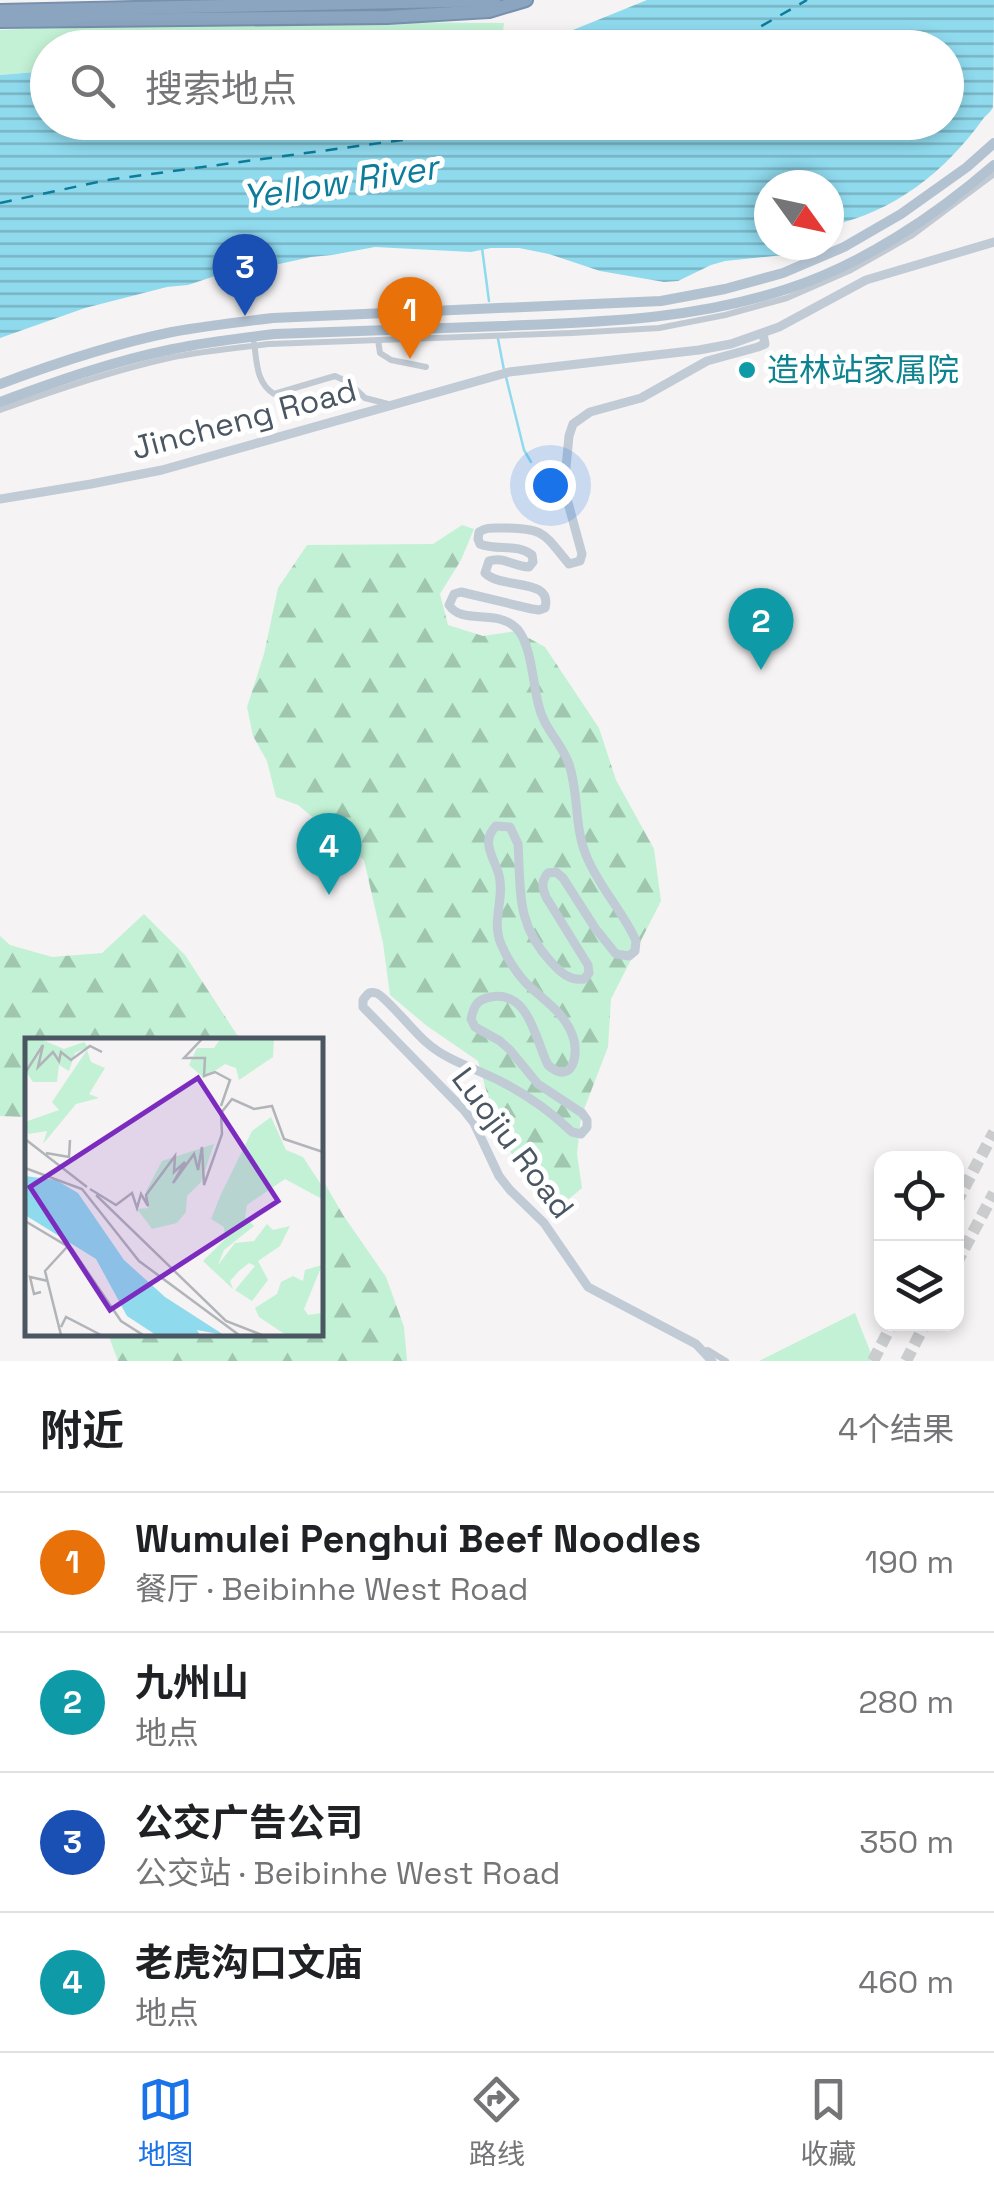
<!DOCTYPE html>
<html lang="zh">
<head>
<meta charset="utf-8">
<style>
  :root { --surface:#fff; --page:#f6f6f6; --text:#202124; --muted:#757577; --line:#e0e0e0; --accent:#1a73e8 }
  body { margin:0; font-family:"Space Grotesk","Noto Sans SC",sans-serif; background:var(--page); color:var(--text) }
  .controls { position:absolute; right:30px; bottom:30px; display:grid; overflow:hidden; border-radius:20px; box-shadow:0 5px 15px #0003 }
  .controls button { width:90px; height:90px; display:grid; place-items:center; padding:0; border:0; border-bottom:2px solid var(--line); background:var(--surface); color:var(--text); font:50px sans-serif }
  .compass { position:absolute; left:754px; top:170px; width:90px; height:90px; border-radius:50%; background:var(--surface); box-shadow:0 5px 15px #0003; rotate:123deg }
  .you { position:absolute; left:550px; top:485px; width:35px; height:35px; margin:-25px; border:8px solid #fff; border-radius:50%; background:#1a73e8; box-shadow:0 0 0 15px #1a73e833 }
  .badge { display:grid; place-items:center; width:65px; height:65px; border-radius:50%; background:var(--accent); color:#fff; font-size:32px; font-weight:700 }
  .pin { position:absolute; translate:-50% -82px; filter:drop-shadow(0 2px 5px #0008) }
  .pin::after { content:''; position:absolute; top:52px; width:35px; height:30px; background:inherit; clip-path:polygon(0 0,100% 0,50% 100%) }
  .list { margin:0; padding:0; list-style:none }
  h2 { display:flex; justify-content:space-between; align-items:center; height:130px; margin:0; padding:0 40px; font-size:42px }
  h2 small { font-size:32px; font-weight:400; color:var(--muted) }
  .list li { display:grid; grid-template-columns:65px 1fr auto; gap:30px; align-items:center; box-sizing:border-box; height:140px; padding:0 40px; border-top:2px solid var(--line) }
  .list b { display:block; font-size:38px; white-space:nowrap }
  .list p { margin:0; font-size:32px; white-space:nowrap; color:var(--muted) }
  .list em { font-size:32px; font-style:normal; color:var(--muted) }
  .icon { flex:none; width:55px; height:55px; fill:none; stroke:currentColor; stroke-width:2; stroke-linecap:round; stroke-linejoin:round }
  .map { position:relative; flex:none; width:994px; height:1361px; overflow:hidden }
  .search { position:absolute; background:var(--surface); box-shadow:0 5px 15px #0003; left:30px; right:30px; top:30px; height:110px; display:flex; align-items:center; gap:25px; box-sizing:border-box; padding:0 35px; border-radius:55px; color:var(--muted); font-size:38px }
  .sheet { height:690px; background:var(--surface) }
  nav { display:flex; justify-content:space-around; align-items:center; box-sizing:border-box; height:140px; border-top:2px solid var(--line); background:var(--surface); font-size:28px; color:var(--muted) }
  nav a { display:grid; justify-items:center; gap:5px }
  nav .on { color:var(--accent) }
  .map>svg:first-child { display:block }
</style>
</head>
<body>
<div class="map">
<svg width="994" height="1361" viewBox="0 0 994 1361">
  <defs>
    <pattern id="forest-firs" width="22" height="20" patternUnits="userSpaceOnUse" patternTransform="scale(2.5)"><rect width="22" height="20" fill="#c3f1d5"/><path d="M5 1l3.5 6h-7zM16 11l3.5 6h-7z" fill="#a0c6b0"/></pattern>
    <pattern id="water-rules" width="6" height="5" patternUnits="userSpaceOnUse" patternTransform="scale(2.5)"><rect width="6" height="5" fill="#90daee"/><path d="M0 2.5h6" fill="none" stroke="#78b4c4"/></pattern>
  </defs>
  <rect width="100%" height="100%" fill="#f5f3f3"/>
  <g fill="url(#forest-firs)">
    <path d="M462,525l12,4 -13,31 -21,34 8,31 35,11 33,-5 29,16 54,81 17,52 38,69 7,52 -50,98 -3,48 -27,70 -4,37 5,34 -25,21 -26,-28 -32,-45 -21,-75 -51,-35 -37,-31 -7,-52 -19,-83 -66,-55 -22,-8 -9,-36 -14,-25 -6,-29 17,-53 14,-66 29,-43 126,-1z"/>
    <path d="M144,914l41,41 56,86h-213l-1,76 -27,-1v-180l10,9 42,12 50,-4z"/>
    <path d="M320,1175l23,40 43,62 18,50 3,34h-289l-10,-27h212z"/>
  </g>
  <g fill="#c3f1d5">
    <path d="M333,22l171,1 -3,24 -453,1 -1,23 -47,4v-45l100,-5z"/>
    <path d="M855,1313l19,48h-115z"/>
  </g>
  <path fill="url(#water-rules)" d="M647,0h347c0,17 0,97 -1,107 -2,5 -7,8 -10,12 -38,53 -89,93 -154,107v-41h-60v60h18l-3,10 -59,6 -14,4 -33,16 -14,1 -64,-11 -51,-17 -30,-6h-28l-20,4 -96,-5 -43,8 -21,2 -64,14 -14,-1 -45,15 -21,2 -82,21 -85,30v-263l47,-4 1,51h898v-74l-438,-1 55,-13z"/>
  <g fill="none" stroke-linecap="round" stroke-linejoin="round">
    <g stroke="#90daee" stroke-width="2.5">
      <path d="M482,248l7,53"/>
      <path d="M498,339l6,31"/>
      <path d="M506,377l18,73 7,12"/>
    </g>
    <g stroke="#0c7c9b" stroke-width="2.5" stroke-dasharray="12 10" stroke-linecap="butt">
      <path d="M723,48l84,-48"/>
      <path d="M0,203l107,-23 310,-42 60,-16"/>
    </g>
    <g stroke="#caccce" stroke-width="12" stroke-dasharray="12 6" stroke-linecap="butt">
      <path d="M956,1203l38,-71"/>
      <path d="M956,1264l38,-71"/>
      <path d="M873,1361l19,-37"/>
      <path d="M906,1361l19,-37"/>
    </g>
    <g stroke="#7690ad" stroke-width="16">
      <g id="highway">
        <path d="M0,11l494,-11"/>
        <path d="M0,21l387,-4 102,-6 37,-11"/>
      </g>
    </g>
    <g stroke="#c1cad2" stroke-width="6">
      <path d="M378,340l2,13 11,7 35,7"/>
      <path d="M254,343c3,19 2,40 20,51l61,-18 13,6 17,16 23,6"/>
      <path d="M0,410c55,-20 111,-39 169,-52 33,-7 67,-10 100,-14l303,-11 87,-5 66,-13 62,-17 64,-28 60,-34 83,-62"/>
      <path d="M703,1351l5,-1 18,11"/>
    </g>
    <g stroke="#c1cbd6" stroke-width="9">
      <path d="M0,499l91,-15 71,-14 347,-98 190,-22 32,-6 48,-17 87,-47 128,-38"/>
      <path d="M712,1361l-16,-17 -108,-57 -44,-64 -34,-33 -11,-14 -25,-53 -11,-14 -100,-102v-7c4,-5 5,-9 13,-7 8,2 40,41 50,49 22,20 50,26 76,40 25,13 49,30 70,50l9,2 6,-7v-7l-5,-7 -44,-29 -28,-34 -10,-9 -25,-14 -4,-8c3,-13 6,-20 20,-22 38,-7 44,42 57,68 25,22 32,-12 24,-31 -9,-23 -30,-35 -46,-51 -11,-12 -19,-25 -25,-39 -10,-24 4,-45 -2,-69 -5,-18 -19,-33 -3,-49l14,1 8,17c3,49 -2,80 33,118 10,11 19,19 33,17l5,-6 -1,-8 -42,-68c-4,-10 -5,-16 2,-24l8,-1 7,6 32,50 21,26 13,2 6,-5 1,-10c-13,-30 -38,-55 -50,-86 -12,-29 -7,-61 -17,-91 -8,-22 -26,-36 -31,-61 -5,-20 -7,-58 -20,-73 -20,-23 -56,-4 -69,-25l5,-11 7,-2 71,17 7,1 6,-2c8,-31 -43,-18 -60,-35l4,-12c14,-5 26,6 40,6l4,-5 -1,-7c-14,-12 -35,-4 -52,-11l-2,-5 1,-7c8,-5 13,-4 23,-4 43,0 41,5 67,36l11,-3 2,-7 -18,-66 5,-52 4,-12 17,-12 51,-14 66,-37 51,-14 7,-3 -2,-10"/>
    </g>
    <g stroke="#b3c2d1" stroke-width="10">
      <path d="M0,384c56,-21 113,-40 172,-52 33,-6 67,-10 101,-14l388,-17 64,-12 58,-16 61,-26 57,-33 66,-47 27,-24"/>
      <path d="M0,402c57,-21 114,-41 173,-53 33,-7 67,-11 101,-15 76,-3 152,-6 228,-8 98,-4 190,-6 285,-37 75,-24 148,-73 207,-124"/>
    </g>
    <use href="#highway" stroke="#8ba5c1" stroke-width="12"/>
  </g>
  <circle fill="#0f9aa8" stroke="#fff" stroke-width="4" cx="747" cy="370" r="10"/>
  <g text-anchor="middle" stroke-width="10" stroke-linejoin="round" paint-order="stroke">
    <g font-size="32" fill="#0d838f" stroke="#fff" text-anchor="start">
      <text x="767" y="381">造林站家属院</text>
    </g>
    <g font-size="32" fill="#4a5661" stroke="#fff">
      <text transform="translate(244 419) rotate(-15)" y="11">Jincheng Road</text>
      <text transform="translate(513 1143) rotate(53)" y="11">Luojiu Road</text>
    </g>
    <g font-size="35" font-style="italic" fill="#0c7c9b" stroke="#fff">
      <text transform="translate(340 182) rotate(-9)" y="12">Yellow River</text>
    </g>
  </g>
  <g transform="translate(25 1038)">
    <rect width="298" height="298" fill="#f5f3f3"/>
    <path d="M13,0l26,11 20,-7 4,5 -13,6 -6,18 -10,-6 -2,17h-24l-8,-12v-30zM196,0h53l-1,19 -34,23 -3,-12 -11,-4 -21,14 -15,-13 8,-17h17zM62,12l4,12 14,6 -16,26 10,4 -23,6 -33,40 4,-13 -19,3 -3,-12 34,-12 -7,-8zM246,79l15,33 17,7 19,29v13l-37,-20 -38,26 -2,12 9,9 -30,24 -6,15 17,-22 19,-2 13,-17 6,6 17,-4 -10,20 -22,15 10,19 -16,21 -17,-11 20,-24 -6,-3 -10,8 -9,10 3,8 -30,-28 22,-22 -1,-12 -13,-8 10,-25 31,-63zM189,106l-13,38 -14,14 -1,16 -9,11 -25,6 -15,-20 11,-1 -2,-17 16,-30zM297,227l-18,44 4,6 14,-2v22h-36l-27,-18 -4,-9 22,-14 4,-12 12,-6 10,5 2,-11z" fill="#c3f1d5"/>
    <path d="M0,138l31,4 22,13 46,67 41,37 59,38 -27,-5 3,5h-44l-29,-19 -31,-57 -71,-44z" fill="#90daee"/>
    <path fill="none" stroke="#90daee" stroke-width="5" d="M0,163l39,19 120,115"/>
    <path fill="none" stroke="#b1b4b9" stroke-width="2.5" d="M178,0l-19,20h21l-1,18 11,-4 15,8 -9,26M0,35l18,-28 -5,22 15,-15 6,9 2,-9 10,8 19,-14 12,6M0,101l62,48M21,115l23,4 1,-17M0,130l57,21 57,72 100,74M65,151l26,16 16,-12 5,15 4,-14 7,12 -2,-11 29,-39 -1,16 11,-10 -12,21 21,-29 4,16 4,-23 2,38 18,-51 -1,-21 11,-14 22,10 18,-3 12,33 39,13M71,157l130,126 36,14M0,183l47,28 49,72 22,14M16,254l-7,2 -4,-17 18,4M36,289l5,-10 35,18M36,297l-16,-64 22,-24"/>
    <path fill="#7b2cbf" fill-opacity="0.15" stroke="#7b2cbf" stroke-width="5" d="M173,40l80,123 -168,109 -80,-123z"/>
    <rect width="298" height="298" fill="none" stroke="#4a5661" stroke-width="5"/>
  </g>
</svg>
<div class="controls">
<button><svg class="icon" aria-label="locate" viewBox="0 0 24 24"><circle cx="12" cy="12" r="6"/><path d="M12 2v4M12 18v4M2 12h4M18 12h4"/></svg></button>
<button><svg class="icon" aria-label="layers" viewBox="0 0 24 24"><path d="M12 4l9 5-9 5-9-5zM3 14l9 5 9-5"/></svg></button>
</div>
<svg class="compass" viewBox="-18 -18 36 36"><path d="M0-13l5 13h-10z" fill="#e53935"/><path d="M0 13l5-13h-10z" fill="#757577"/></svg>
<div class="you"></div>
<div class="pin badge" style="left:410px;top:359px;background:#e8710a">1</div>
<div class="pin badge" style="left:761px;top:670px;background:#0f9aa8">2</div>
<div class="pin badge" style="left:245px;top:316px;background:#1a4fb4">3</div>
<div class="pin badge" style="left:329px;top:895px;background:#0f9aa8">4</div>
<div class="search"><svg class="icon" aria-label="search" viewBox="0 0 24 24"><circle cx="10" cy="10" r="6"/><path d="M15 15l6 6"/></svg>搜索地点</div>
</div>
<section class="sheet">
<h2>附近<small>4个结果</small></h2>
<ul class="list">
<li><span class="badge" style="background:#e8710a">1</span><div><b>Wumulei Penghui Beef Noodles</b><p>餐厅 · Beibinhe West Road</p></div><em>190 m</em></li>
<li><span class="badge" style="background:#0f9aa8">2</span><div><b>九州山</b><p>地点</p></div><em>280 m</em></li>
<li><span class="badge" style="background:#1a4fb4">3</span><div><b>公交广告公司</b><p>公交站 · Beibinhe West Road</p></div><em>350 m</em></li>
<li><span class="badge" style="background:#0f9aa8">4</span><div><b>老虎沟口文庙</b><p>地点</p></div><em>460 m</em></li>
</ul>
</section>
<nav>
<a class="on"><svg class="icon" aria-label="map" viewBox="0 0 24 24"><path d="M3 6l6-2 6 2 6-2v14l-6 2-6-2-6 2zM9 4v14M15 6v14"/></svg>地图</a>
<a><svg class="icon" aria-label="directions" viewBox="0 0 24 24"><path d="M12 3l9 9-9 9-9-9zM9 14v-3h6M13 9l2 2-2 2"/></svg>路线</a>
<a><svg class="icon" aria-label="saved" viewBox="0 0 24 24"><path d="M7 4h10v16l-5-4-5 4z"/></svg>收藏</a>
</nav>
</body>
</html>
